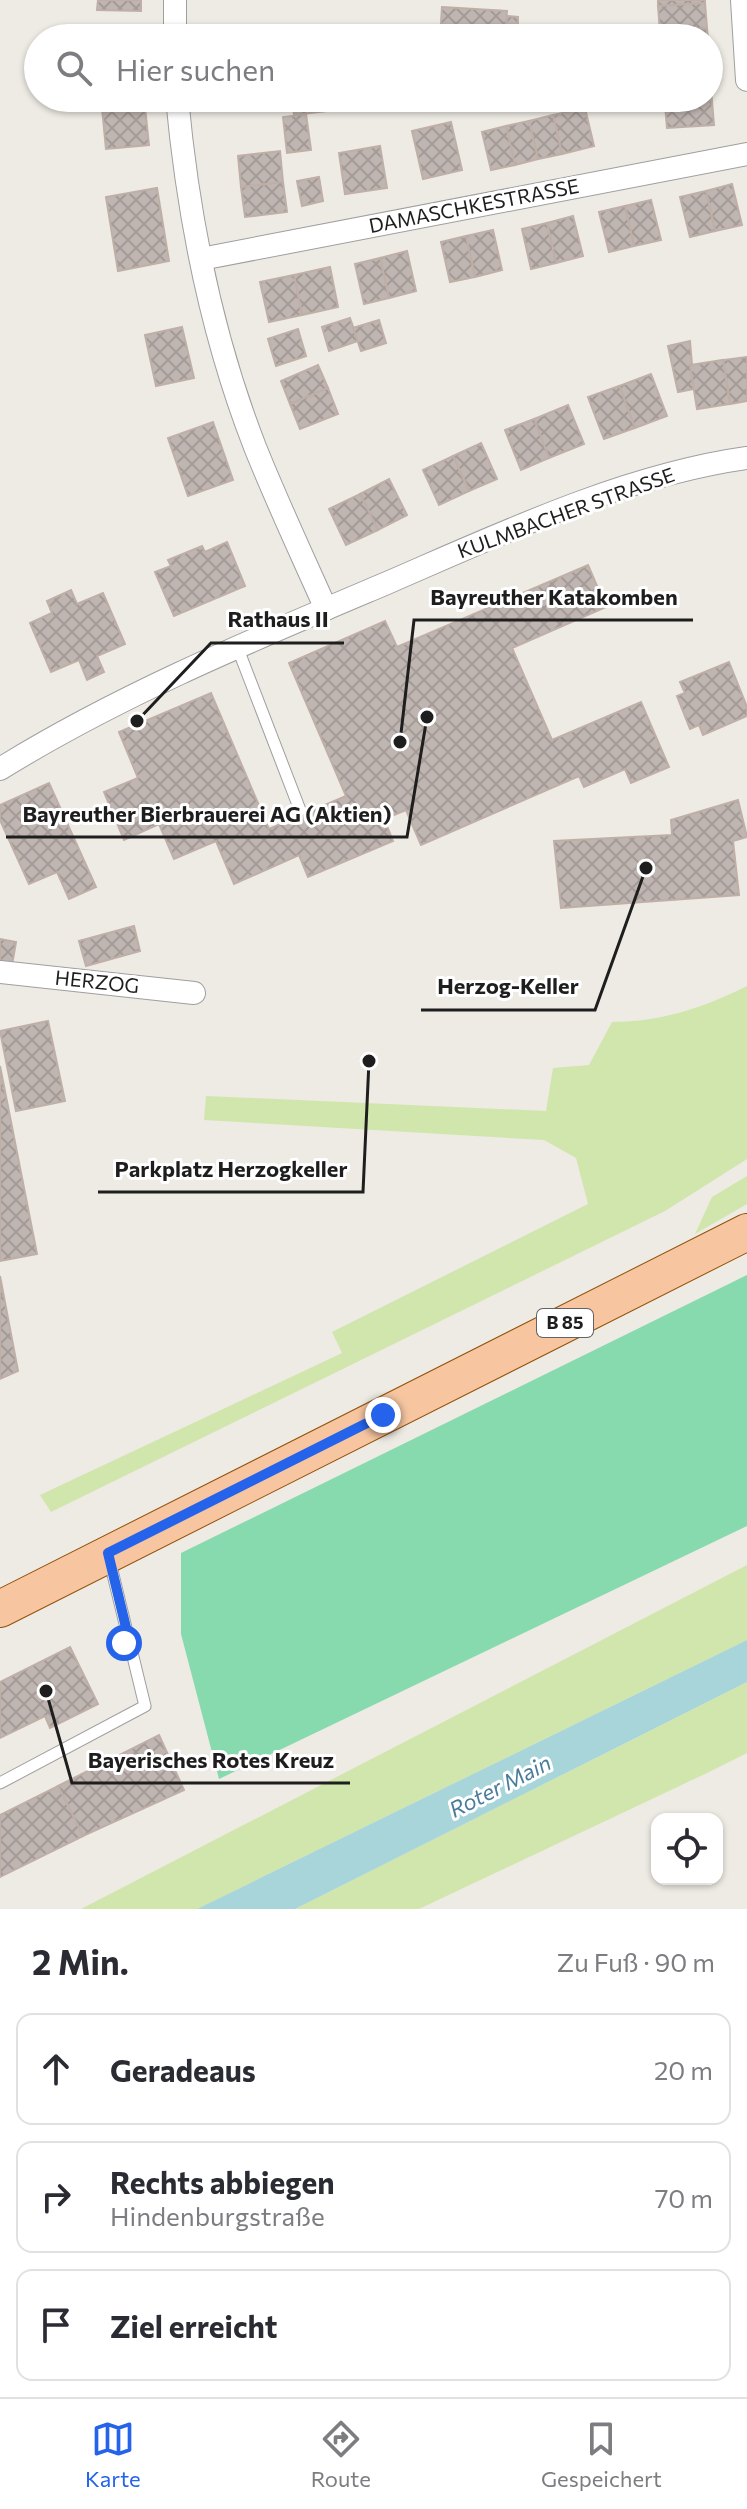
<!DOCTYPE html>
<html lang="de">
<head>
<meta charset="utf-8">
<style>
  :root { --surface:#fff; --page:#f7f7f7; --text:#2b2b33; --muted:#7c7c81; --line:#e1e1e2; --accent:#2563eb }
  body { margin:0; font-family:Commissioner,sans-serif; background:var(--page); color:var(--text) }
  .controls { position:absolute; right:24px; bottom:24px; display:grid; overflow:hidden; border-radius:16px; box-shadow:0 2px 6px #0004 }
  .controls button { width:72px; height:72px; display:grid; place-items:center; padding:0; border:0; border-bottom:2px solid var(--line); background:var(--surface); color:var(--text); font:40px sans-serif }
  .stop { position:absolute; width:24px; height:24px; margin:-18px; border:6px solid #2563eb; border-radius:50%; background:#fff }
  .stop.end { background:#2563eb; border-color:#fff; box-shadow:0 2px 8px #0008 }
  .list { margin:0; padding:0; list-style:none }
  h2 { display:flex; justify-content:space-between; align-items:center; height:104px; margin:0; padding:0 32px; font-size:34px }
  h2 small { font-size:26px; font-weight:400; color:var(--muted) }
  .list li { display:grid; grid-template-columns:52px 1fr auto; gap:24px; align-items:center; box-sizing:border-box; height:112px; margin:0 16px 16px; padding:0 16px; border:2px solid var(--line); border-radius:16px }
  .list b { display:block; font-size:30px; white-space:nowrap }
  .list p { margin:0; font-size:26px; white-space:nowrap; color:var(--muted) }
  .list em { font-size:26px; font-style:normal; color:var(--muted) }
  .icon { flex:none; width:44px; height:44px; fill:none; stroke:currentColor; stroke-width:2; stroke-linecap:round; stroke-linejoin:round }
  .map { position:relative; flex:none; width:747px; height:1909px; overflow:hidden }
  .search { position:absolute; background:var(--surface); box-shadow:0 2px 6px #0004; left:24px; right:24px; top:24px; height:88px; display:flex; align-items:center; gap:20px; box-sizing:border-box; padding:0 28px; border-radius:44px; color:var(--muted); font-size:30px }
  .sheet { height:488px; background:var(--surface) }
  nav { display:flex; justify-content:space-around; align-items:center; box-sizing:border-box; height:112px; border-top:2px solid var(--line); background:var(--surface); font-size:22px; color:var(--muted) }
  nav a { display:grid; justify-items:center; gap:4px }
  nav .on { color:var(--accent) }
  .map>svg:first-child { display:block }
</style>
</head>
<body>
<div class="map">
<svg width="747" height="1909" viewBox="0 0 747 1909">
  <defs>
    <pattern id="building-cross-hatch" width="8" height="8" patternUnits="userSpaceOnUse" patternTransform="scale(2)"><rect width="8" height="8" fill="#bfb5b1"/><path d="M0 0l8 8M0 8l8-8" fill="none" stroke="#a49b98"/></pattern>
  </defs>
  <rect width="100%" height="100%" fill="#eeeae4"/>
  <g fill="#d1e6ac">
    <path d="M747,986v173l-82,52 -614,301 -11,-17 302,-142 -10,-21 256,-128 -12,-46 -32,-18 -340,-20 2,-24 340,15 7,-43 36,-3 23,-43c49,0 91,-14 135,-36z"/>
    <path d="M747,1176v28l-52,30 17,-37z"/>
    <path d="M747,1565v75l-550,269h-116z"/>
    <path d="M747,1682v71l-40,20 -288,136h-124z"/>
  </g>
  <path fill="#86daae" d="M747,1275v251l-528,253 -38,-145v-81z"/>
  <path fill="#a7d5da" d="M747,1640v42l-452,227h-98z"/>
  <g fill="url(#building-cross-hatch)" stroke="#bfafa7" stroke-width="2">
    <path d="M98,0h43v11l-44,-1z"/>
    <path d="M658,0h47v3l-47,3z"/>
    <path d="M705,3l2,25 -47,4 -2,-26z"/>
    <path d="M442,7l65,4 -2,27h-65z"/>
    <path d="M507,16l11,1v13h11l-1,8h-23z"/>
    <path d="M707,28l1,10h-48v-6z"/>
    <path d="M710,75l2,26 -47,4v-7h44z"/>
    <path d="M101,98h43l5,47 -43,4z"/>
    <path d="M226,98h55l1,7 -54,6z"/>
    <path d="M292,98h34l2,13 -34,4z"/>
    <path d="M712,101l2,24 -47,3 -2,-23z"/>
    <path d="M585,108l9,38 -32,8 -9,-39z"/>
    <path d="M306,114l5,36 -24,3 -4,-36z"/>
    <path d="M553,115l9,39 -24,5 -9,-38z"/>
    <path d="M529,121l9,38 -23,6 -9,-39z"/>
    <path d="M451,122l11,48 -39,9 -11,-48z"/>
    <path d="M506,126l9,39 -24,5 -9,-38z"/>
    <path d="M380,146l7,42 -42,6 -6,-41z"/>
    <path d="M280,151l3,31 -42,5 -3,-31z"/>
    <path d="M319,177l4,24 -21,5 -5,-25z"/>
    <path d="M283,182l4,30 -42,5 -4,-30z"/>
    <path d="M732,184l10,41 -27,6 -9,-40z"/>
    <path d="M157,188l12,73 -51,10 -12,-74z"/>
    <path d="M706,191l9,40 -25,6 -10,-40z"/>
    <path d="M651,200l10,40 -27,6 -9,-40z"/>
    <path d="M625,206l9,40 -25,6 -10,-40z"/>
    <path d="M573,216l10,40 -27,7 -9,-40z"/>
    <path d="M547,223l9,40 -25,6 -9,-40z"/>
    <path d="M493,230l9,40 -27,7 -9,-41z"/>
    <path d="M466,236l9,41 -25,5 -9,-40z"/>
    <path d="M407,251l9,40 -27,7 -9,-40z"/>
    <path d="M380,258l9,40 -25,6 -9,-40z"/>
    <path d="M330,267l8,40 -36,8 -8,-40z"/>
    <path d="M294,275l8,40 -33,7 -9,-40z"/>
    <path d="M350,318l8,23 -29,10 -7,-24z"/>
    <path d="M379,320l7,23 -25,8 -8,-23z"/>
    <path d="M182,327l12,51 -38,8 -11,-51z"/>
    <path d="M298,329l8,27 -30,10 -8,-27z"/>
    <path d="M690,341l4,48 -16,3 -10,-46z"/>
    <path d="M747,357v44l-17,3 -7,-44z"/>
    <path d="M723,360l7,44 -33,5 -7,-44z"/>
    <path d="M318,365l10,23 -38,16 -9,-23z"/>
    <path d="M651,374l16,42 -32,12 -16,-42z"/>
    <path d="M619,386l16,42 -31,11 -16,-42z"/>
    <path d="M328,388l10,26 -38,15 -10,-25z"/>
    <path d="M568,405l16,39 -35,14 -15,-39z"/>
    <path d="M534,419l15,39 -28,12 -16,-40z"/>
    <path d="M213,422l20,58 -45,16 -20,-58z"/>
    <path d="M481,443l16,36 -28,12 -16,-35z"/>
    <path d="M453,456l16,35 -30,14 -16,-35z"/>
    <path d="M389,479l18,36 -29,15 -18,-36z"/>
    <path d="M360,494l18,36 -32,15 -17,-36z"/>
    <path d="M227,542l18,44 -71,30 -19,-44 16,-6 -3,-6 34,-14 3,6z"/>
    <path d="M588,565l18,42 -94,41 40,92 89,-38 28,65 -38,16 -6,-14 -41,18 -5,-11 -158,69 -15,-35 -22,9 9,22 -85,36 -9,-22 -65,29 -18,-43 -42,18 -15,-35 -35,16 -20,-48 34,-14 -19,-46 92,-39 58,136 77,-33 -57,-133 96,-42 12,26z"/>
    <path d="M71,590l6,14 26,-11 22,51 -28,12 7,16 -17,8 -8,-20 -28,12 -21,-49 22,-10 -5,-12z"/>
    <path d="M729,662l18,45v9l-44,19 -4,-10 -9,4 -13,-33 8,-3 -5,-11z"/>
    <path d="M49,783l47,104 -27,12 -12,-27 -28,12 -29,-64v-15z"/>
    <path d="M738,800l9,37 -14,4 6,54 -178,13 -7,-67 118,-6 -1,-15z"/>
    <path d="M134,926l6,25 -54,15 -7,-25z"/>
    <path d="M0,939l16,3 -4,23 -12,-2z"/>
    <path d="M48,1021l17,80 -49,10 -16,-80z"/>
    <path d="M0,1066l37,188 -37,7z"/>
    <path d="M0,1276l18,95 -18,8z"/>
    <path d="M70,1647l28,57 -48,24 -5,-12 -45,22v-56z"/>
    <path d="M159,1735l25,55 -101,46 -25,-50z"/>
    <path d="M58,1786l25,50 -83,41v-62z"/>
  </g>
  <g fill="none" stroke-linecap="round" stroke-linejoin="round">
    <g stroke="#9f9f9f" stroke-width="13">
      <g id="service">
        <path d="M238,649l62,161"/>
        <path d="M0,1783l145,-77 -36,-148"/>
      </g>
    </g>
    <g stroke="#9f9f9f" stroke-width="24">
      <g id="minor">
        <path d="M742,0l5,80"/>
        <path d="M175,38v-38"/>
        <path d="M177,98c11,118 35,239 78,349 22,55 47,108 71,162"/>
        <path d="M201,259l546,-105"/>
        <path d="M0,769c121,-75 257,-131 387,-186 113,-49 238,-108 360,-125"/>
        <path d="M0,972l194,21"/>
      </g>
    </g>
    <g stroke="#915107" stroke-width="38">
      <path id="primary" d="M0,1609l747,-377"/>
    </g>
    <use href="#service" stroke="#fff" stroke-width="11"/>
    <use href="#minor" stroke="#fff" stroke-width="22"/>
    <use href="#primary" stroke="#f7c6a1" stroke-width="36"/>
  </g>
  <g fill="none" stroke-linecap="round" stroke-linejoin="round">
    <path stroke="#2563eb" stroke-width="10" d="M124,1643l5,-3 -21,-87 275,-138"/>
  </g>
  <g text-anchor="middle" stroke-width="6" stroke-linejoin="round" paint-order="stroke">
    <rect fill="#fff" stroke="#626262" stroke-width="2" x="537" y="1309" width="56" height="28" rx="6"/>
    <g font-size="18" font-weight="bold" fill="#1e1e1e">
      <text x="565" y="1329">B 85</text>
    </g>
    <g font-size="20" fill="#1e1e1e" stroke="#fff">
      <text transform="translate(474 206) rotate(-11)" y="7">DAMASCHKESTRASSE</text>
      <text transform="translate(566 513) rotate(-20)" y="7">KULMBACHER STRASSE</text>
      <text transform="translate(97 982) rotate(6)" y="7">HERZOG</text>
    </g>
    <g font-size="22" font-style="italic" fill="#497c9a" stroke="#fff">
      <text transform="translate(500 1786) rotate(-27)" y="8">Roter Main</text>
    </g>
  </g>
  <path fill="none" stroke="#1e1e1e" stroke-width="3" d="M400 742L414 620H693M137 721L211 643H344M427 717L407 837H6M646 868L595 1010H421M369 1061L363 1192H98M46 1691L72 1783H350"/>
  <g fill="#1e1e1e" stroke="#fff" stroke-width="3">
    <circle cx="400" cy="742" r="8"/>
    <circle cx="137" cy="721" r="8"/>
    <circle cx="427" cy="717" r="8"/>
    <circle cx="646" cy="868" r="8"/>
    <circle cx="369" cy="1061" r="8"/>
    <circle cx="46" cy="1691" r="8"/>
  </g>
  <g font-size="22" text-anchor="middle" font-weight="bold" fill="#1e1e1e" stroke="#fff" stroke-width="6" stroke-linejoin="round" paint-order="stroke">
    <text x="554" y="605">Bayreuther Katakomben</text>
    <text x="278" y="627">Rathaus II</text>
    <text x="207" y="822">Bayreuther Bierbrauerei AG (Aktien)</text>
    <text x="508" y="994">Herzog-Keller</text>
    <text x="231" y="1177">Parkplatz Herzogkeller</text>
    <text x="211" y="1768">Bayerisches Rotes Kreuz</text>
  </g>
</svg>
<div class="controls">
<button><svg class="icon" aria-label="locate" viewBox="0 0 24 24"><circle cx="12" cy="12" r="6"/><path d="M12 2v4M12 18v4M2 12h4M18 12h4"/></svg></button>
</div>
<div class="stop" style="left:124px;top:1643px"></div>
<div class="stop end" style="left:383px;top:1415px"></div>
<div class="search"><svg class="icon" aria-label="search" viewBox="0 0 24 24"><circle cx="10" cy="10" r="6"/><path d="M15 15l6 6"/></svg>Hier suchen</div>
</div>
<section class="sheet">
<h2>2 Min.<small>Zu Fuß · 90 m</small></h2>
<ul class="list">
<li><svg class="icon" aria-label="ahead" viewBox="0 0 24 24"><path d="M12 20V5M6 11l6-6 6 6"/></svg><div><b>Geradeaus</b></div><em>20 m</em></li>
<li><svg class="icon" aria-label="right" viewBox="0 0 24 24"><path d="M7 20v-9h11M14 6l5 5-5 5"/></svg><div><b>Rechts abbiegen</b><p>Hindenburgstraße</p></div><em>70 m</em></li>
<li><svg class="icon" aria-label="arrive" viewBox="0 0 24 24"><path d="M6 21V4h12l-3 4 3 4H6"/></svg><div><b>Ziel erreicht</b></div></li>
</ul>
</section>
<nav>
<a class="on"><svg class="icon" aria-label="map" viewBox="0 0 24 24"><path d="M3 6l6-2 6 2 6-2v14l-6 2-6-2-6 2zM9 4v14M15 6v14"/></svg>Karte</a>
<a><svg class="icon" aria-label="directions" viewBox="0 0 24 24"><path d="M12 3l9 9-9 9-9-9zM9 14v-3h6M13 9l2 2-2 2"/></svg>Route</a>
<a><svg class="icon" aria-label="saved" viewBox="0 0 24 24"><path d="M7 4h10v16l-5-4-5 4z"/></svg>Gespeichert</a>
</nav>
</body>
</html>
